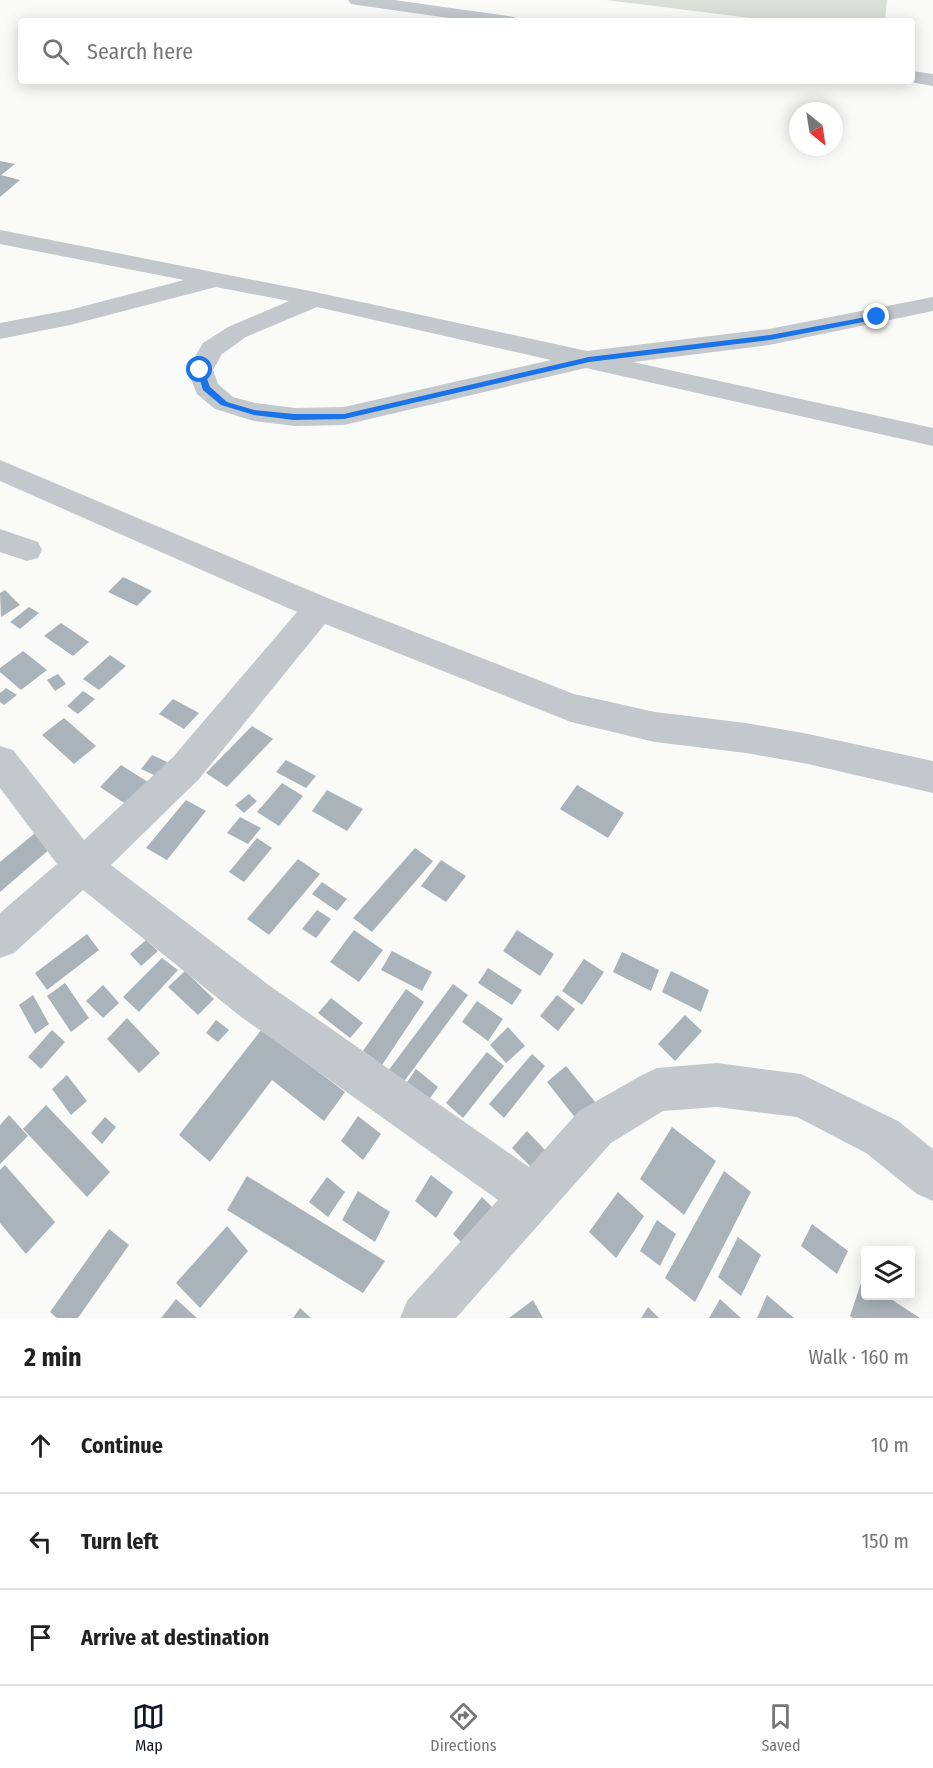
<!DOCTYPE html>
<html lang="en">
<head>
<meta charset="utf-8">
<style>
  :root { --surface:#fff; --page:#f2f2f2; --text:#222; --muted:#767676; --line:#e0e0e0; --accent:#111827 }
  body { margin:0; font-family:"Fira Sans Condensed",sans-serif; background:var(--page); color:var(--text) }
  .controls { position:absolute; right:18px; bottom:18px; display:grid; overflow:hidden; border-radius:6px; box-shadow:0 3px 15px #0003 }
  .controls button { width:54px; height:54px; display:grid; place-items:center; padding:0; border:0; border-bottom:2px solid var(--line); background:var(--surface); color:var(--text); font:30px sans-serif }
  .compass { position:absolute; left:789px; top:102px; width:54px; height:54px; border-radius:50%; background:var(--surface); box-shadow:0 3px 15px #0003; rotate:150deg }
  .stop { position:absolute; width:18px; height:18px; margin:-14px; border:4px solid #1a73e8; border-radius:50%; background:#fff }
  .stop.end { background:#1a73e8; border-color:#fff; box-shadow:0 2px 6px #0008 }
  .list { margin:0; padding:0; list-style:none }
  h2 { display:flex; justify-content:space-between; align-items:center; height:78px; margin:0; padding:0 24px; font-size:26px }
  h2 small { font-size:20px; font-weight:400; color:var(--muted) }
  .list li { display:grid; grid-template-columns:39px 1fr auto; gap:18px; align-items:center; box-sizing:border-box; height:96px; padding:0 24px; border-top:2px solid var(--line) }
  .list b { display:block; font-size:22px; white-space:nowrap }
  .list em { font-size:20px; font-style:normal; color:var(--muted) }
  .icon { flex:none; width:33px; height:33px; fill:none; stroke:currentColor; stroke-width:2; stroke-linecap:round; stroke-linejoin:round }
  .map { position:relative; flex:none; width:933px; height:1318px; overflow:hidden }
  .search { position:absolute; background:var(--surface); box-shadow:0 3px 15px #0003; left:18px; right:18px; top:18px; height:66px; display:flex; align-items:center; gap:15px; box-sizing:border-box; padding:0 21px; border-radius:6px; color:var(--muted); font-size:22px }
  .sheet { height:366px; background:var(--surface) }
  nav { display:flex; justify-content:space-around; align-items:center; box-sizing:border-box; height:84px; border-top:2px solid var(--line); background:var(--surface); font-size:16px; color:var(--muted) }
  nav a { display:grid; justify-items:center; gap:3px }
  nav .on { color:var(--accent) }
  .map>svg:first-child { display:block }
</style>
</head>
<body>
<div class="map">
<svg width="933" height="1318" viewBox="0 0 933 1318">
  <rect width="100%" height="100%" fill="#fafaf8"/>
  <path fill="#dadfd7" d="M606,0h281l-2,21h-112z"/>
  <g fill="#aab3b9">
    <path d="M0,161l15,3 -15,12z"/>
    <path d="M1,175l19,5 -20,17v-21z"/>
    <path d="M123,577l29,14 -15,15 -29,-14z"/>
    <path d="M5,590l15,15 -19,12 -1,-24z"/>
    <path d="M29,607l10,6 -19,16 -10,-7z"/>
    <path d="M61,623l28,19 -16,14 -29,-20z"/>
    <path d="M23,651l24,19 -26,20 -21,-18v-4z"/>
    <path d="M110,655l16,11 -27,24 -16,-11z"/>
    <path d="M58,674l8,10 -11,7 -8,-11z"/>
    <path d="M6,688l11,7 -13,10 -4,-3v-9z"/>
    <path d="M83,691l12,8 -17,15 -11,-8z"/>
    <path d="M173,699l26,14 -15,16 -25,-15z"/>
    <path d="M64,718l32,28 -22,18 -32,-29z"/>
    <path d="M252,726l21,13 -46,48 -21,-14z"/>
    <path d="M152,755l24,11 -11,14 -24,-11z"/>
    <path d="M286,760l30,16 -10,12 -30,-16z"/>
    <path d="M121,765l38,24 -21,23 -38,-25z"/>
    <path d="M282,783l21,13 -24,30 -22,-14z"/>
    <path d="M577,785l47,28 -16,25 -48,-29z"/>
    <path d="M327,790l36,19 -16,22 -35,-20z"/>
    <path d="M249,794l8,7 -13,12 -9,-8z"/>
    <path d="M186,800l20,11 -39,49 -21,-12z"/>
    <path d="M240,817l21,11 -13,16 -21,-11z"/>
    <path d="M35,833l16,15 -51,44v-30z"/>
    <path d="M257,838l15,10 -28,34 -15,-10z"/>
    <path d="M415,848l18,13 -61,71 -19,-14z"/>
    <path d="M298,859l22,15 -51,61 -22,-16z"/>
    <path d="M441,860l25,16 -20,26 -25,-16z"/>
    <path d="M322,882l25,17 -10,12 -25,-17z"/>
    <path d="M317,910l14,9 -15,19 -14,-9z"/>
    <path d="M354,930l29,20 -24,32 -29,-20z"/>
    <path d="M517,930l37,24 -14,22 -37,-25z"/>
    <path d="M87,934l12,16 -52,40 -12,-17z"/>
    <path d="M146,940l12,11 -17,15 -11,-12z"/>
    <path d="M392,951l40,21 -10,19 -41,-21z"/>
    <path d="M622,952l37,18 -8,21 -38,-19z"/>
    <path d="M162,958l16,12 -39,42 -16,-15z"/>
    <path d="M584,959l20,13 -22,33 -20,-14z"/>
    <path d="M488,968l34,22 -10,15 -34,-22z"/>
    <path d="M185,971l29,28 -16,16 -30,-28z"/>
    <path d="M671,971l38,19 -8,22 -39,-20z"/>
    <path d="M65,983l24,35 -18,14 -24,-36z"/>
    <path d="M453,984l15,11 -68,92 -15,-12z"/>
    <path d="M103,985l16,18 -16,15 -17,-17z"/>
    <path d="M406,989l18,13 -42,63 -19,-14z"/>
    <path d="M33,995l16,29 -14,10 -16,-29z"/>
    <path d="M557,995l18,14 -17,22 -18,-15z"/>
    <path d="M331,998l32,25 -13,15 -32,-25z"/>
    <path d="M477,1001l26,18 -15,22 -26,-19z"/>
    <path d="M685,1015l17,16 -27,30 -17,-17z"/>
    <path d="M127,1018l33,35 -21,20 -32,-34z"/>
    <path d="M216,1020l13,10 -11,12 -12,-9z"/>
    <path d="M508,1027l17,19 -19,17 -16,-18z"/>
    <path d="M262,1029l83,63 -21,29 -52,-41 -62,82 -31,-27z"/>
    <path d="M52,1030l13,12 -24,27 -13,-12z"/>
    <path d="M487,1052l17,14 -41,52 -17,-15z"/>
    <path d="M532,1054l13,12 -41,52 -15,-14z"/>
    <path d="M566,1066l30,37 -19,17 -30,-38z"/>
    <path d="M416,1069l22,18 -13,18 -22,-17z"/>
    <path d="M67,1075l20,26 -16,14 -19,-26z"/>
    <path d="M46,1105l64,67 -23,25 -64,-68z"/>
    <path d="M9,1115l19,21 -28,28v-39z"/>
    <path d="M358,1116l23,18 -18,26 -22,-19z"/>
    <path d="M105,1117l11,10 -14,17 -11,-11z"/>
    <path d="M672,1127l44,34 -32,54 -44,-36z"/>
    <path d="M527,1131l19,20 -14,17 -20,-20z"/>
    <path d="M5,1165l50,57 -29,32 -26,-31v-53z"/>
    <path d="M724,1171l27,21 -56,110 -30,-24z"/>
    <path d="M431,1175l22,17 -17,26 -21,-17z"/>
    <path d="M247,1176l138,85 -22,32 -136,-83z"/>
    <path d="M327,1177l18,15 -17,25 -19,-15z"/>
    <path d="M358,1191l32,21 -15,30 -33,-22z"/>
    <path d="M618,1192l26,24 -28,42 -27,-26z"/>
    <path d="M482,1197l22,22 -29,37 -22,-22z"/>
    <path d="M657,1220l19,14 -16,32 -20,-15z"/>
    <path d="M812,1224l36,27 -11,23 -36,-28z"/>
    <path d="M227,1226l21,25 -48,57 -24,-25z"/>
    <path d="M109,1229l20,16 -51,73h-21l-7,-6z"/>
    <path d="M738,1237l23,18 -20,41 -23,-19z"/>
    <path d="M865,1271l1,25h20l34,22h-67l-3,-2z"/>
    <path d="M767,1295l27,23h-37z"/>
    <path d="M176,1299l21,19h-36z"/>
    <path d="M720,1299l21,19h-32z"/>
    <path d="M533,1300l10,18h-34z"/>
    <path d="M648,1307l11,11h-18z"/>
    <path d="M300,1308l11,10h-18z"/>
  </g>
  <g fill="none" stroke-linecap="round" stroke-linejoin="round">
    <g fill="#c3c8cc" fill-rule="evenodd">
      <path d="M348,0h46l114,16 6,1 3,4h-47l-113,-16 -6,-1z"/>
      <path d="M912,71l21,3v12l-28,-5h7z"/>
      <path d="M0,230l315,62 272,59 182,-22 164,-32v14l-164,34 -136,17 300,66v18l-347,-78 -242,57 -49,1 -41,-5 -39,-12 -18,-15 -10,-24 16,-27 25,-16 61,-26 -73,-14 -146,38 -70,14v-16l69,-13 115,-30 -184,-36zM317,307l234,53 -207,47 -49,1 -40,-5 -22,-6 -15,-13 -5,-14 9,-16 24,-17z"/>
      <path d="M0,460l330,139 244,95 81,18 91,11 62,11 125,27v32l-125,-29 -62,-11 -91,-11 -84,-20 -246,-98 -126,155 -88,86 159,121 259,181 50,-56 63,-36 15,-7 60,-5 84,11 97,47 35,28v52l-16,-7 -51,-41 -69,-36 -80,-10 -54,4 -52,32 -155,175h-56l7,-17 91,-101 -258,-184 -157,-126 -69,63 -14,5v-45l57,-49 -57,-76v-42l13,4 71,90 89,-83 124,-145 -297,-131z"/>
      <path d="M0,529l38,13 4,8 -4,8 -11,3 -27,-9z"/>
    </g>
  </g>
  <path fill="#1a73e8" d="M877,315l2,4 -109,21 -181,22 -245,57 -50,1 -40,-5 -33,-10 -18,-15 -6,-20 6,-2 7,19 17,15 27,8 40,4h50l245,-57 181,-22z"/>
</svg>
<div class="controls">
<button><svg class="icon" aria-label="layers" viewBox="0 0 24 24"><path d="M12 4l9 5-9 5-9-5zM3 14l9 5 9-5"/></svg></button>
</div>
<svg class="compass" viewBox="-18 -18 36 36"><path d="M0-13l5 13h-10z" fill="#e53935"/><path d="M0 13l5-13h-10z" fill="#767676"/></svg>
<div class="stop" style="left:200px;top:370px"></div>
<div class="stop end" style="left:877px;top:317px"></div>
<div class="search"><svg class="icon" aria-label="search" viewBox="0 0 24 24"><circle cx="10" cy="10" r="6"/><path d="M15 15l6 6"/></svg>Search here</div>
</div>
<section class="sheet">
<h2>2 min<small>Walk · 160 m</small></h2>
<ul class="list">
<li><svg class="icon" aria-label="ahead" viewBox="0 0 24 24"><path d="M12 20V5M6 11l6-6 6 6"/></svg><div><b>Continue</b></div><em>10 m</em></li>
<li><svg class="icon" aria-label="left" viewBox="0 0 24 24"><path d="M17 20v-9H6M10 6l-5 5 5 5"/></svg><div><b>Turn left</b></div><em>150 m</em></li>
<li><svg class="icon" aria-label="arrive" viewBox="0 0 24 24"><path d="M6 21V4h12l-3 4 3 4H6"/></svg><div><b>Arrive at destination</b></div></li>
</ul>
</section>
<nav>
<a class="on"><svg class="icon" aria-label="map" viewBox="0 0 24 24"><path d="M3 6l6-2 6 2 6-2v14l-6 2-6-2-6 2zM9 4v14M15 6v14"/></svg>Map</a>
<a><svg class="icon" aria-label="directions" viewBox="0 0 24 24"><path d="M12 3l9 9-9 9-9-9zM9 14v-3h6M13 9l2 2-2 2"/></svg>Directions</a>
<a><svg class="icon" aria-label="saved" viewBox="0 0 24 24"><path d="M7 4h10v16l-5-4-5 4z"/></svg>Saved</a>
</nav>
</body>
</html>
